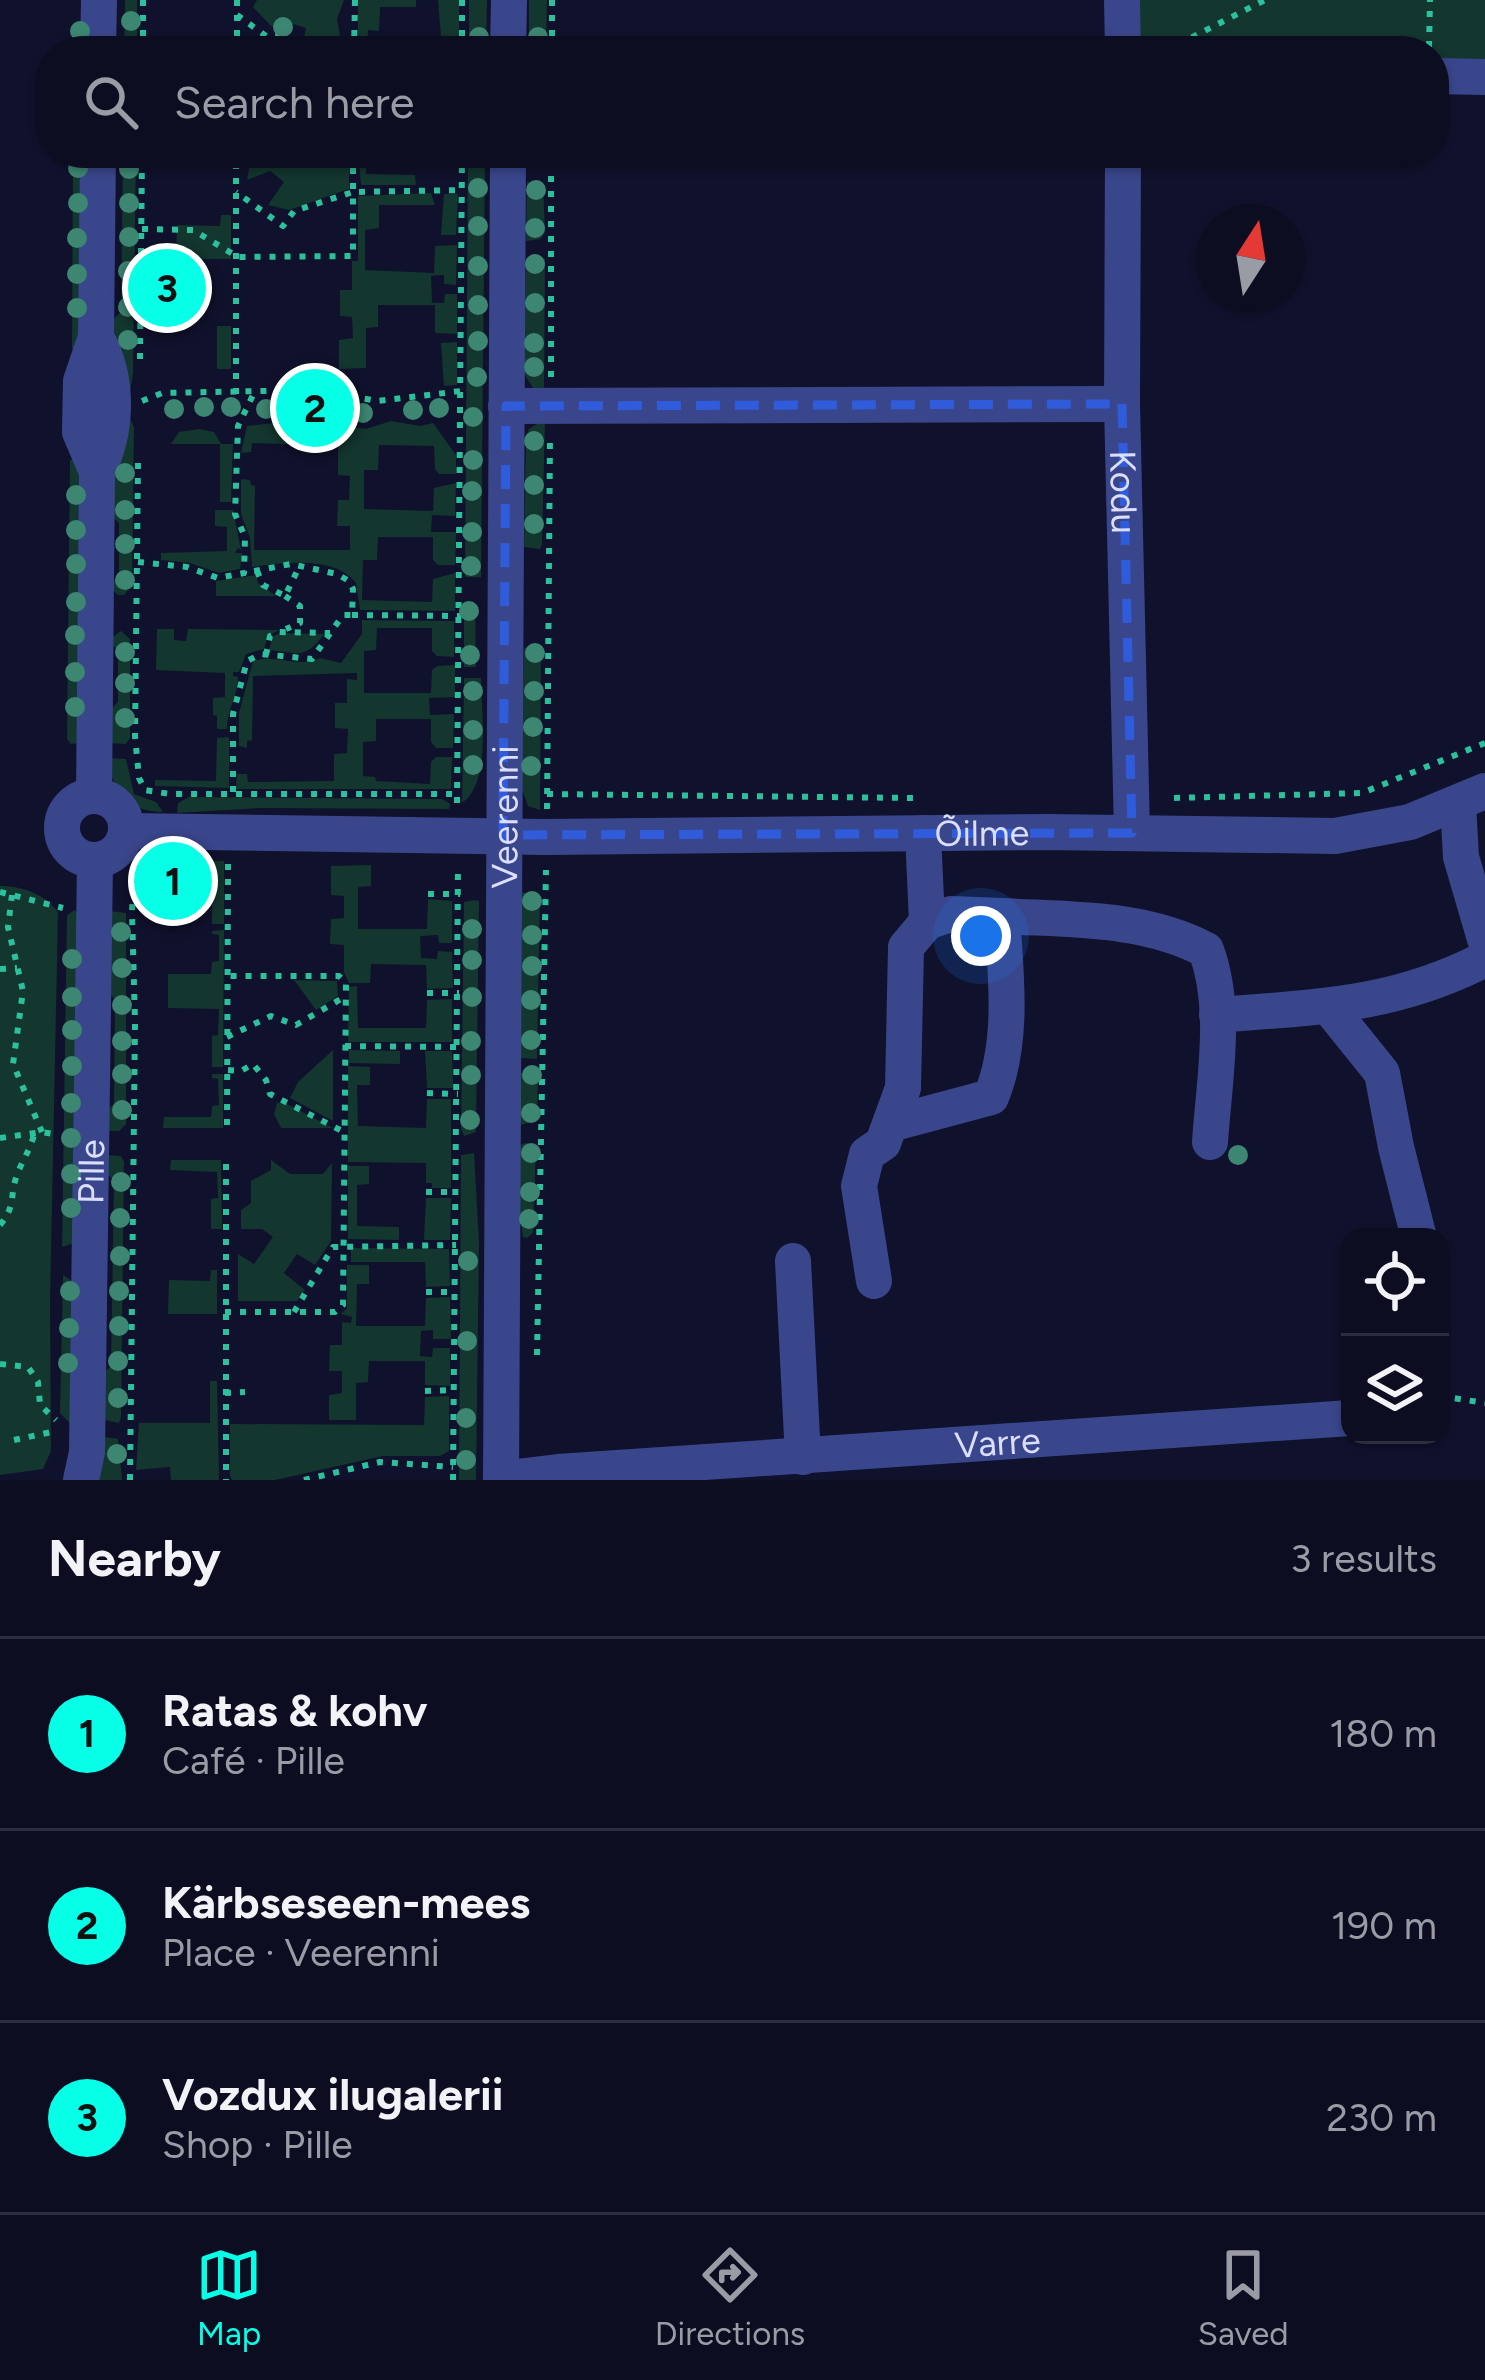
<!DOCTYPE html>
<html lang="en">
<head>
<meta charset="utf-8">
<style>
  :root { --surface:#0c0d21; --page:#1a1b2e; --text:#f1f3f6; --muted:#9a9ca5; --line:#2c2d3f; --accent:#07ffe8 }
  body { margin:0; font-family:Figtree,sans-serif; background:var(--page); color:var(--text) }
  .controls { position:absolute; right:36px; bottom:36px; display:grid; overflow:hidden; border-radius:24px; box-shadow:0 3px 9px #0004 }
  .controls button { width:108px; height:108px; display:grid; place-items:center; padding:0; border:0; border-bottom:3px solid var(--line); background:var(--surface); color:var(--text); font:60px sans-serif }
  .compass { position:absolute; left:1197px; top:204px; width:108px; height:108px; border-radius:50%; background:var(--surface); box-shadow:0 3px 9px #0004; rotate:12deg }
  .you { position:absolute; left:981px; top:936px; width:42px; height:42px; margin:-30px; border:9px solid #fff; border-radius:50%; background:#1a73e8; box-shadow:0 0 0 18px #1a73e833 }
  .badge { display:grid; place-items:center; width:78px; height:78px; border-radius:50%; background:var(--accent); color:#111; font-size:39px; font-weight:700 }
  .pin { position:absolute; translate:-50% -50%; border:6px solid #fff; box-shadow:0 3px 12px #0006 }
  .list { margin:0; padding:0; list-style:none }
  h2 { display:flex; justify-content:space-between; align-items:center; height:156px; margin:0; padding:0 48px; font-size:51px }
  h2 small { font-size:39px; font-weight:400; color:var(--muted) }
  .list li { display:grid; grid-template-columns:78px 1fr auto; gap:36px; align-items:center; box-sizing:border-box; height:192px; padding:0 48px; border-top:3px solid var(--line) }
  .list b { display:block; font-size:45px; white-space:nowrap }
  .list p { margin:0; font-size:39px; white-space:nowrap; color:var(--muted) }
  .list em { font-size:39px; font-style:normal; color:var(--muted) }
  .icon { flex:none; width:66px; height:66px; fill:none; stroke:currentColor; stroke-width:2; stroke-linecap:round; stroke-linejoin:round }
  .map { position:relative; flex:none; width:1485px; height:1480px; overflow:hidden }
  .search { position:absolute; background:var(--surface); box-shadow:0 3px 9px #0004; left:36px; right:36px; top:36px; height:132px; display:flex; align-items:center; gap:30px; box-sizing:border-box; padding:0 42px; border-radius:48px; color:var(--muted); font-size:45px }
  .sheet { height:732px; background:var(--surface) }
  nav { display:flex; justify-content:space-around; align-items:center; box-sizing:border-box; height:168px; border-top:3px solid var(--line); background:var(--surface); font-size:33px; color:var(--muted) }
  nav a { display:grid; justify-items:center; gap:6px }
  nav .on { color:var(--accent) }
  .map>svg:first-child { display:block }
</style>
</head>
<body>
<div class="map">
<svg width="1485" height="1480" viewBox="0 0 1485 1480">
  <rect width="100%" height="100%" fill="#10112c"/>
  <g fill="#13362e">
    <path d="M125,0h12v51h-13z"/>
    <path d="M257,0h87l-7,19 6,32 -37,-2 -4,-4 4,-17 -23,-7 -11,6 -19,-20z"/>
    <path d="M358,0h58v7h-36l-1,24 -11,-1 -1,21h-9z"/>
    <path d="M438,0h21v37h-18z"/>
    <path d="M469,0h18l-1,51h-17z"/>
    <path d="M529,0h18l-1,51h-17z"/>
    <path d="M1136,0h349v65l-51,-1v-13h-292l-5,-5z"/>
    <path d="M73,153h14l-7,198 -8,-2z"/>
    <path d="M123,153h13l-3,221 -4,24 -19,-76 11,-10z"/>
    <path d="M252,153h97v36l-60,21 -21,-5 16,-23 -14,-11 -23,9z"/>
    <path d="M358,153h8v21l49,1 1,10h-55z"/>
    <path d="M468,153h17l-4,424h-16z"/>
    <path d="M527,182l16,1 2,49 -4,7 -15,2z"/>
    <path d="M431,193l4,12h-56v23l-14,2v40l69,3 1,-27 22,-1 -1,40 -12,-1v-9l-13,1 1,27h12l1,-9h12v40l-22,-1v-28h-57v22l-12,1v40l-27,1v-29l14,-2 -1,-21 -12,-1v-26h12v-29h6v-65z"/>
    <path d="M444,194h14l-2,41h-15z"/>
    <path d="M221,215h10v44h-55l1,-34 43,1z"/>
    <path d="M540,256l5,3 -1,136 -9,-4 -11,-17 2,-116z"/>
    <rect x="217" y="326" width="14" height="43"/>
    <path d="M457,342v43l-13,1 -3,-43z"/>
    <path d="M128,414l6,13 -2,158 -8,10h-6l-10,-9 11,-10v-53l-11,-11 1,-38z"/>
    <path d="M545,419l-3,125 -2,5 -16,-2 2,-110 3,-8z"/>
    <path d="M301,420l65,9 25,-8 29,5 13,-3 23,32v19h-17l-4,-5 -1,-23 -55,-1 -1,25h-14v39l69,2 1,-23 22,-5 -1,33 -23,-1 -1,17h25l-1,33h-17l-5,-5v-23h-55l-1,23h-14l-1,40 70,2 1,-23 22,-6v38l-95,-1 -4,-27c-22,-28 -73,-20 -104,-16l-2,-29 -9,-24v-35l9,1 1,5 4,1 -1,64h96v-24h-13l1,-26h11l1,-24 -12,-1v-29l-86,-3 -1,9 -10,1 6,-27z"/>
    <path d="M199,429l15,3 7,12h12l-2,58h-11v-58h-49l8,-12z"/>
    <path d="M70,460h8l4,6 -2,277 -9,1 -4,-5z"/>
    <path d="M215,510h18l8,40 -3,-2 -3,5h7l-2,16 -21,4 -29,-10 -29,-3v-7l66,-2v-24l-12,-1z"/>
    <path d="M256,575l2,8 18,13h-60v-15z"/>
    <path d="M464,605h11l1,62h-12z"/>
    <path d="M362,620l92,1v36l-17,-1 -5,-5v-23h-55l-1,22 -12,1v42h67l1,-23 5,-4 18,-1v32l-26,1 1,17 24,-1 -1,34h-17l-5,-6v-23h-55v22l-13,1v34l12,1 1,4 54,3 1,-22 5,-5h16l-1,32h-215l1,-15h10l1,8 86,-1v-27l13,-1 1,-24 -13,-1v-25h12v-24l10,1v-7l-104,3 -1,64 -5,1v7l-8,-2v-33l14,-52c22,-8 46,8 67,-3l21,5 21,-29z"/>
    <path d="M157,629h17v11l12,1 2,-12 91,1 -11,6 -4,13 -18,5 -7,18h-6v4l5,1c0,18 -11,33 -11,52h-10v-13l-4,-1v-17l12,-1v-24l-69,-3z"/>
    <path d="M121,631l9,8v99l-4,6 -19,-1 -1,-29 12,-12v-52l-11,-9z"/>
    <path d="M280,633h4l40,1c-19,26 -25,19 -55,16l3,-13z"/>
    <path d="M532,645l8,3 1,5 -1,157 -12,-4 -7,-20 3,-138z"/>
    <path d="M464,678h17c0,33 11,105 -19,125z"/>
    <path d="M229,737v51l-74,-2v-6l61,1 1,-43z"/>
    <path d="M106,758l20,1 8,35 22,8 7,10c-36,0 -49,-21 -57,-54z"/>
    <path d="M189,797l253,2 8,5 -1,5 -189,-1 -83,5 1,-10z"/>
    <rect x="212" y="861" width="12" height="63"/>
    <path d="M371,865v21l-13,1v42h69l1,-30 24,2v42h-13l-1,-8 -18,1 1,22 16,1 1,-8 14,1 1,36 -26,1 -1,-24 -55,-1 -1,19h-21l-5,-11v-27l-14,-1 1,-25 13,-1v-22l-13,-1v-29z"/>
    <path d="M0,886c23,0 44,8 58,26l-8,389 1,150 -8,18 -43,6z"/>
    <path d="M522,892l18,4 -3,163 -16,-1z"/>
    <path d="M474,900l5,1 -3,231 -12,4 -3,-8 3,-226z"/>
    <path d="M75,910l4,8 -7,326 -10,3 5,-332z"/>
    <path d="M110,911l16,2v211l-7,7h-13l-3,-17 11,-10 1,-105 -11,-10z"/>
    <path d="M224,930l-1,137h-11v-31l6,-1 1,-26 -51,-1v-34h43l1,-12 7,-1v-26l-7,-1v-3z"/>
    <path d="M294,980l43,1 1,15 -22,14z"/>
    <path d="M357,986l1,42h68l1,-28 25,-1v43h-104l1,-55z"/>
    <path d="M333,1050v71l-43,-23 8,-16z"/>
    <path d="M349,1050l51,1v13l-51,-1z"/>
    <path d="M425,1051h27l1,37h-26z"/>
    <path d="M348,1066l22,1v18h-13l1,41 68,2 1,-29h24v89h-19v-5h-6v-20l-78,-1z"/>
    <path d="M527,1070l11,6 -1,45 -17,4v-51z"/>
    <path d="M212,1074h11v54h-60l1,-11h47l1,-11 7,-1 -1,-26 -6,-1z"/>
    <path d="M277,1103h8l48,25h-52l-7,-14z"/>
    <path d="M525,1143l11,3 -3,87 -6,5 -4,-1 -5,-37 2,-55z"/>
    <path d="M474,1153l5,89 -3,238h-17l2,-325z"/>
    <path d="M107,1155l14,1 3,6 -3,255 -2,6 -20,-4 1,-43 11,-10 3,-185 -11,-12z"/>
    <path d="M171,1160h50l1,69h-11v-30l7,-1 -1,-26 -47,-2z"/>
    <path d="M271,1160l19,14h33l9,-11 -1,78 -16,24 -18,-11 -13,19 21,17 -8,11h-59v-47l16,10 19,-27 -11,-8h-21v-19l10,-7v-22l20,-11z"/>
    <path d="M348,1166h21v18l-12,1v41l42,1v13l-51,-1z"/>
    <path d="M426,1198h25l-1,42h-26z"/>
    <path d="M351,1248l98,1 1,37 -24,1 -1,-25h-74z"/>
    <path d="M347,1265h22v19h-12l-1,42h69l1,-28 24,-1 1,42h-18v-9l-12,1 -1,25 12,1 1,-9h17v38l-25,-1v-24h-56l-1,21 -12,1v37h-27v-25l13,-2v-22h-13l1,-26h12v-23l9,1 1,-6 -11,-3 6,-6z"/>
    <path d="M211,1270h6v44h-49l1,-34 41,1z"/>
    <path d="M63,1275l12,8 -4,141 -11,-11z"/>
    <path d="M210,1381h7l2,99h-48l-1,-13 -34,3 3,-47h71z"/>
    <path d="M449,1396v55l-9,5h-57l-108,24h-43l-2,-5v-51l194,1 1,-28z"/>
    <path d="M104,1437l14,2 4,41h-24z"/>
  </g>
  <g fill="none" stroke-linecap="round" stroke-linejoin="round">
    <g stroke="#2cc19c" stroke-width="6" stroke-dasharray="6 9" stroke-linecap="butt">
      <path d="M237,15l29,21h13l24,15"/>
      <path d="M1429,47l1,-47"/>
      <path d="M143,51v-51"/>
      <path d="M237,51v-51"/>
      <path d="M265,51l1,-15"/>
      <path d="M354,51l1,-51"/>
      <path d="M462,51v-51"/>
      <path d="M552,51v-51"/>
      <path d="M1165,51l100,-51"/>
      <path d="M353,153v39l109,-2"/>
      <path d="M142,229l51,1 45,27 115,-1v-64l-59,19 -11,15 -47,-34"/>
      <path d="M140,359l2,-206"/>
      <path d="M551,377v-224"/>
      <path d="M236,394v-241"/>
      <path d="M142,401l20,-8 150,-3 66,11 83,-10"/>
      <path d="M138,463l-3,273 4,42 6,12 25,4h286"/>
      <path d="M138,562l49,5 31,11 26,-5 1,-36 -10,-23 3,-88 16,-33"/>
      <path d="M257,571l6,14 22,11 14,-29"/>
      <path d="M285,596l15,10v17l-14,6"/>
      <path d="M352,615l109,1"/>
      <path d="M266,655l4,-19 9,-4 51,1"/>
      <path d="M233,792v-78l14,-53 14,-7 51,5 31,-44h9l1,-26 -4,-8 -12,-7 -46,-10 -47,9"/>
      <path d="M547,794l368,4"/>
      <path d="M1174,798l188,-5 123,-50"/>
      <path d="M457,803l5,-650"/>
      <path d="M547,809l3,-371"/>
      <path d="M0,892l63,16"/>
      <path d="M428,894h32"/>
      <path d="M12,895l-4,32 15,64 -10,73 29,68"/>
      <path d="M0,969l17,-1"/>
      <path d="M427,993h32"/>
      <path d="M227,1037l44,-21 25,9 50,-29"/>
      <path d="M345,1046l113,1"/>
      <path d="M228,1070l13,1 12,-7 13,16 4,14 74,38"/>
      <path d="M427,1093l31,1"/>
      <path d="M227,1125l1,-261"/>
      <path d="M0,1138l42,-6 17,3"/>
      <path d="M226,1164v316"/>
      <path d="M426,1192h30"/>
      <path d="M0,1225c17,-21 9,-29 17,-50 5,-14 13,-25 17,-40"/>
      <path d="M426,1292h29"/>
      <path d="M225,1312h110l8,-7 3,-322 -7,-7h-112"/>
      <path d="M294,1312l39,-65 123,-2"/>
      <path d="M537,1355l9,-485"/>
      <path d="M0,1364l28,3 10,15 2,23 16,15"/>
      <path d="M425,1391l29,-1"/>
      <path d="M225,1393l20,-1"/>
      <path d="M1440,1396l45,7"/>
      <path d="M14,1440l42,-9"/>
      <path d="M130,1480l5,-458 -3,-110 2,-33 6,-15"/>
      <path d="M304,1480l76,-18 73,5"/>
      <path d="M453,1480l5,-615"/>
    </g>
    <g stroke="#3a468c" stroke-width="36">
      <path d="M1122,0l1,51"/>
      <path d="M98,51l1,-51"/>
      <path d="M508,51l1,-51"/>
      <path d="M1434,76l51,1"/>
      <path id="s1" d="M1123,153l-1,251 10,429"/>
      <path d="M506,406l616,-2"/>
      <path d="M97,472l-17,-40 1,-51 15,-44 2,-184"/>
      <circle cx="94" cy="828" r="32"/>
      <path d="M94,796l3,-324c21,-42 22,-94 -1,-135"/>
      <path d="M1458,804l3,53 24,82"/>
      <path id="s2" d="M127,831l419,6 501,-5 288,4 75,-14 75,-31"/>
      <path d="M1002,916c68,4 142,1 204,34 22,59 8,131 4,192"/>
      <path d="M1328,1006l54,67 14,74 22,87"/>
      <path d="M1217,1015c100,-8 177,-9 268,-56"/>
      <path d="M890,1124l101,-27c23,-55 15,-122 11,-181l-51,-2 -24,8"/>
      <path d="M793,1261l10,196"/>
      <path d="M874,1281l-15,-95 8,-32 16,-11 20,-55 3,-141 21,-25 -4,-89"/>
      <path id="s3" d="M501,1479l57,-7 792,-54"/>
      <path id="s4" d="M81,1480l6,-28 8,-592"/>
      <path id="s5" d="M501,1480l7,-1327"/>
    </g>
  </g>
  <g fill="#3d8672">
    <circle cx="131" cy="21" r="10"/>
    <circle cx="283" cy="27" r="10"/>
    <circle cx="80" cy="31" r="10"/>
    <circle cx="479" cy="37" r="10"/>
    <circle cx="538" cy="37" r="10"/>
    <circle cx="78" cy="168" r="10"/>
    <circle cx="129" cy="169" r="10"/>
    <circle cx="478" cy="188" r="10"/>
    <circle cx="536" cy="190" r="10"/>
    <circle cx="78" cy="203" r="10"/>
    <circle cx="129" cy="203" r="10"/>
    <circle cx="478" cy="226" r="10"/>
    <circle cx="535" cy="228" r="10"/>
    <circle cx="129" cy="237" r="10"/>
    <circle cx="77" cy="238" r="10"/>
    <circle cx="535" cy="264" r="10"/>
    <circle cx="478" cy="266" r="10"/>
    <circle cx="128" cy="271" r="10"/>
    <circle cx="77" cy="274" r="10"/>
    <circle cx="535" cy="303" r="10"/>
    <circle cx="478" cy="305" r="10"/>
    <circle cx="128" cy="307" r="10"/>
    <circle cx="77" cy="308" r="10"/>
    <circle cx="128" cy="340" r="10"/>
    <circle cx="478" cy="341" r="10"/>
    <circle cx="534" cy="343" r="10"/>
    <circle cx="534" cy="367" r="10"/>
    <circle cx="477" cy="377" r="10"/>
    <circle cx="204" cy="407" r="10"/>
    <circle cx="231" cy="407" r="10"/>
    <circle cx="439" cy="408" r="10"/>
    <circle cx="174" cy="409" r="10"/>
    <circle cx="266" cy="409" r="10"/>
    <circle cx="413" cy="410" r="10"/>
    <circle cx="363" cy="413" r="10"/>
    <circle cx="473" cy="417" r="10"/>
    <circle cx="534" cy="441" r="10"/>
    <circle cx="473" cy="460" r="10"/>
    <circle cx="125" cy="473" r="10"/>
    <circle cx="534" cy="485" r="10"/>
    <circle cx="472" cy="491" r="10"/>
    <circle cx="76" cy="495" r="10"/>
    <circle cx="125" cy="510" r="10"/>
    <circle cx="534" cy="524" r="10"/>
    <circle cx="76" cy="530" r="10"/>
    <circle cx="472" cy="532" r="10"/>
    <circle cx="125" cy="544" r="10"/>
    <circle cx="76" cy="564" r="10"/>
    <circle cx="471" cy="566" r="10"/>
    <circle cx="125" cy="580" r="10"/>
    <circle cx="76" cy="602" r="10"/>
    <circle cx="469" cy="611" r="10"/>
    <circle cx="75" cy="635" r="10"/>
    <circle cx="125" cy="652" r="10"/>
    <circle cx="535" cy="653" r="10"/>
    <circle cx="470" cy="655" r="10"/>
    <circle cx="75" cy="672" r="10"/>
    <circle cx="125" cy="683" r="10"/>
    <circle cx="473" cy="691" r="10"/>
    <circle cx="534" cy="691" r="10"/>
    <circle cx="75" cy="707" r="10"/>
    <circle cx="125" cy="718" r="10"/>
    <circle cx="533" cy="727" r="10"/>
    <circle cx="473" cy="730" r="10"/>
    <circle cx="473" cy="765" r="10"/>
    <circle cx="531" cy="766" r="10"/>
    <circle cx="532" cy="901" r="10"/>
    <circle cx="472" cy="929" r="10"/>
    <circle cx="121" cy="932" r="10"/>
    <circle cx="532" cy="935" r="10"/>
    <circle cx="72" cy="959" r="10"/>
    <circle cx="472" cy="960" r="10"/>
    <circle cx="532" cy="966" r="10"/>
    <circle cx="122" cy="968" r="10"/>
    <circle cx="72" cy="997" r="10"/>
    <circle cx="472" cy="997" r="10"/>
    <circle cx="531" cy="1000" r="10"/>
    <circle cx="122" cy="1005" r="10"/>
    <circle cx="72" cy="1030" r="10"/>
    <circle cx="531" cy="1040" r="10"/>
    <circle cx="122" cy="1041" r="10"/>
    <circle cx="471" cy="1041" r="10"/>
    <circle cx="72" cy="1066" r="10"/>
    <circle cx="122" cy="1074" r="10"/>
    <circle cx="471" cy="1075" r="10"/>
    <circle cx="532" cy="1075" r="10"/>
    <circle cx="71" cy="1103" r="10"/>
    <circle cx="122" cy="1110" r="10"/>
    <circle cx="531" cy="1113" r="10"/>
    <circle cx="470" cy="1120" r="10"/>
    <circle cx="71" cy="1138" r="10"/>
    <circle cx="531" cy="1153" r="10"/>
    <circle cx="1238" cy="1155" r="10"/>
    <circle cx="71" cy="1174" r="10"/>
    <circle cx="121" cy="1182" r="10"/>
    <circle cx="530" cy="1192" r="10"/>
    <circle cx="71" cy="1208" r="10"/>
    <circle cx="120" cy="1218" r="10"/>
    <circle cx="529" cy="1219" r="10"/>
    <circle cx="120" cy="1256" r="10"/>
    <circle cx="468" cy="1261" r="10"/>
    <circle cx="70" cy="1291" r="10"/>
    <circle cx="119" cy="1291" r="10"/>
    <circle cx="119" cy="1326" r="10"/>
    <circle cx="69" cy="1328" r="10"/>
    <circle cx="467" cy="1341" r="10"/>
    <circle cx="118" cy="1361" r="10"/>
    <circle cx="68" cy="1363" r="10"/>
    <circle cx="118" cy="1398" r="10"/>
    <circle cx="466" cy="1418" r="10"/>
    <circle cx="117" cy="1454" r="10"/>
    <circle cx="466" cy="1460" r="10"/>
  </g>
  <path fill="none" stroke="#305cdc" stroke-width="9" stroke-dasharray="24 15" stroke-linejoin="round" d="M1122,404l10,429 -629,2 3,-429z"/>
  <g text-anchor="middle" stroke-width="9" stroke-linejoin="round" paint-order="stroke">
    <g font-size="36" fill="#dbdeff" stroke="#10112c">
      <text dy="13" stroke="none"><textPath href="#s1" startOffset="339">Kodu</textPath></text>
      <text dy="13" stroke="none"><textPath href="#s5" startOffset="663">Veerenni</textPath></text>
      <text dy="13" stroke="none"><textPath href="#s2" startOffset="855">Õilme</textPath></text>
      <text dy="13" stroke="none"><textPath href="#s4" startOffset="309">Pille</textPath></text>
      <text dy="13" stroke="none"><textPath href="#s3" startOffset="498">Varre</textPath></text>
    </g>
  </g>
</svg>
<div class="controls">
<button><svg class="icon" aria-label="locate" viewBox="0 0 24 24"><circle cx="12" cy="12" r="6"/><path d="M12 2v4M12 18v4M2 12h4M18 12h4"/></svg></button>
<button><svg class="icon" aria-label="layers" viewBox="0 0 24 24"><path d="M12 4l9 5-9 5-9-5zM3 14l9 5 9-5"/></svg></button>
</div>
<svg class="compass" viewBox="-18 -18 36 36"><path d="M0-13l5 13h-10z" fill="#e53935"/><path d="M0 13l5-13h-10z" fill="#9a9ca5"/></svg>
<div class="you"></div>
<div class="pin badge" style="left:173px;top:881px">1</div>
<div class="pin badge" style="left:315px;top:408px">2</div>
<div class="pin badge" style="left:167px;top:288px">3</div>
<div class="search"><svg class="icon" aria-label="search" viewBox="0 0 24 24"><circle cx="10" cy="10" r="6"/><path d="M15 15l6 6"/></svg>Search here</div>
</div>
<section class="sheet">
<h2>Nearby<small>3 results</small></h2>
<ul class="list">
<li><span class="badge">1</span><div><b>Ratas &amp; kohv</b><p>Café · Pille</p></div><em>180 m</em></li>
<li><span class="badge">2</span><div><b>Kärbseseen-mees</b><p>Place · Veerenni</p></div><em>190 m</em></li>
<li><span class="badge">3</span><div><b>Vozdux ilugalerii</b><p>Shop · Pille</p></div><em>230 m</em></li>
</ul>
</section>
<nav>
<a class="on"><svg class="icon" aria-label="map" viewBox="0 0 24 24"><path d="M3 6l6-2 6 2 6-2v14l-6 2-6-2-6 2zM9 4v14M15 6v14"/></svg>Map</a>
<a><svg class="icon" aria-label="directions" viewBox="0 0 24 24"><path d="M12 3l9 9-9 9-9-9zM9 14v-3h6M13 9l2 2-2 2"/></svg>Directions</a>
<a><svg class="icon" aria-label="saved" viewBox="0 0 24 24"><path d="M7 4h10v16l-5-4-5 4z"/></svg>Saved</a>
</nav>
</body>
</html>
